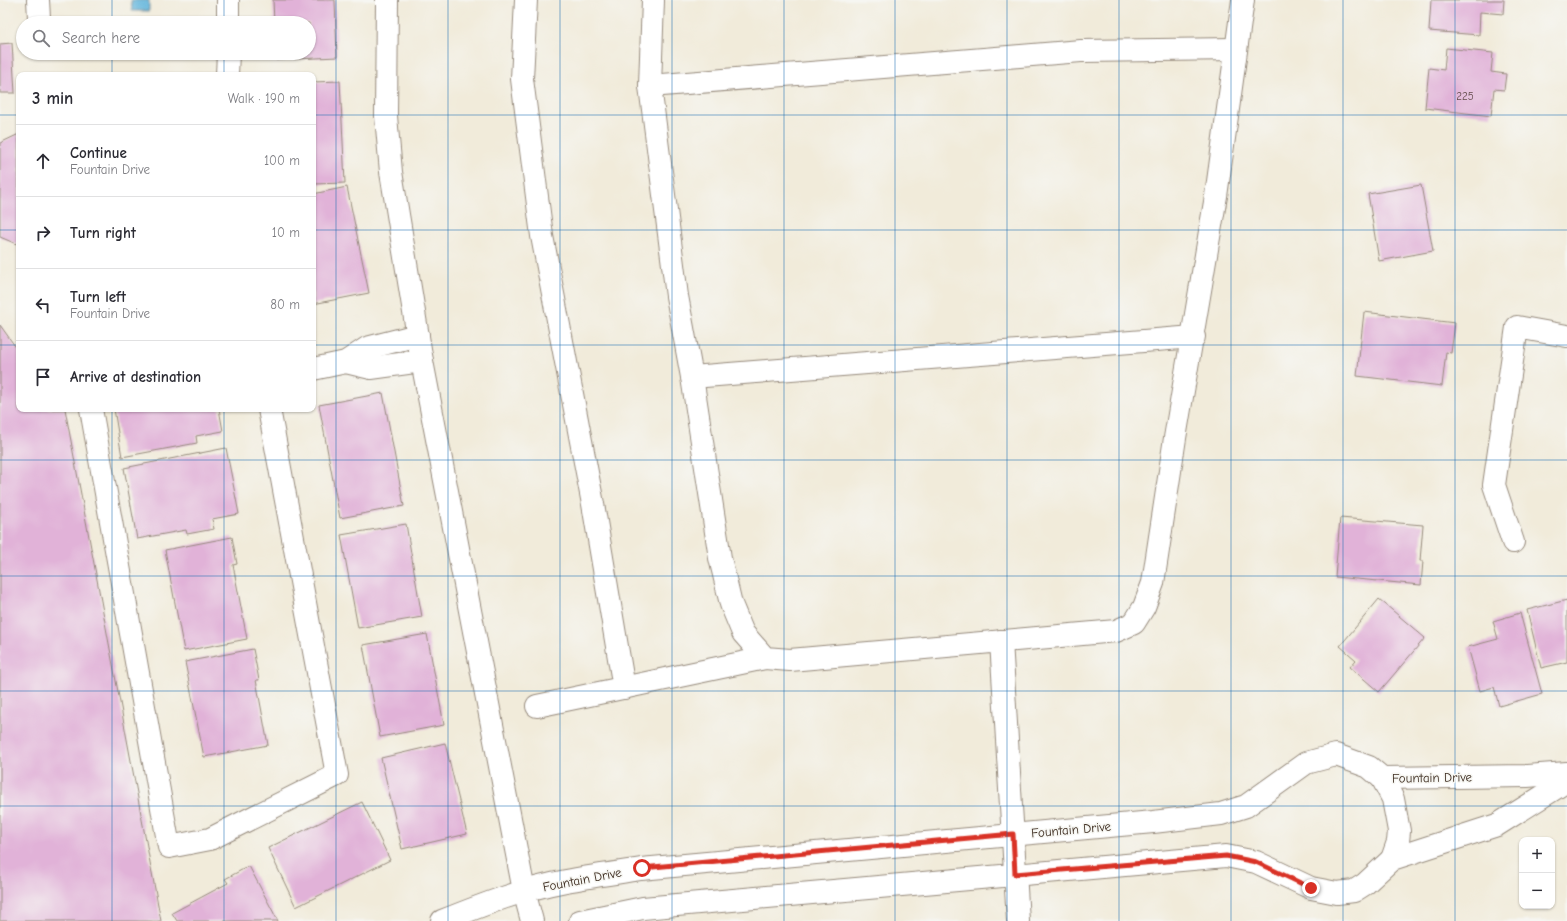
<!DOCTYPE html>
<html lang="en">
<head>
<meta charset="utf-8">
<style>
  :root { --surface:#fff; --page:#f7f7f7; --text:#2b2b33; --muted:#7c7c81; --line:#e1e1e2 }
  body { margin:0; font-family:"Comic Neue",sans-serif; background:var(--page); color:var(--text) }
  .controls { position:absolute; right:12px; bottom:12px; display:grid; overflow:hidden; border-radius:8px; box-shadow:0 1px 3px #0004 }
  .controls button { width:36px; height:36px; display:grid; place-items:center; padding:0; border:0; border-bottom:1px solid var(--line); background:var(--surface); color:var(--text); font:20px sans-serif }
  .stop { position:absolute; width:12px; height:12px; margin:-9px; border:3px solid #d93025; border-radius:50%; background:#fff }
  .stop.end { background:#d93025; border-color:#fff; box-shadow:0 1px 4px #0008 }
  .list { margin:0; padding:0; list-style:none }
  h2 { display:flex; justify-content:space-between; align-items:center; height:52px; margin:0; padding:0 16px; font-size:17px }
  h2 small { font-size:13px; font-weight:400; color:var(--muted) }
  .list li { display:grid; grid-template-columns:26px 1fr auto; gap:12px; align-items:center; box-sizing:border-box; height:72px; padding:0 16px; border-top:1px solid var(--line) }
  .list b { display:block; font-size:15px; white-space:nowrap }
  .list p { margin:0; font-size:13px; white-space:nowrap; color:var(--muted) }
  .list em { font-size:13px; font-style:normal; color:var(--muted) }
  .icon { flex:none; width:22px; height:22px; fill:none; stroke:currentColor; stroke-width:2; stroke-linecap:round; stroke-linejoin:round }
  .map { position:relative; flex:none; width:1567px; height:921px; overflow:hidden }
  .search { position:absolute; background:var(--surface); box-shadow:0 1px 3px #0004; left:16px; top:16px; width:300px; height:44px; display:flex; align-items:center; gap:10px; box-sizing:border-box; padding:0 14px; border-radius:22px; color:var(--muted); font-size:15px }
  .panel { position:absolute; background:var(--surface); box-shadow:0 1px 3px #0004; left:16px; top:72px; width:300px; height:340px; border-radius:8px }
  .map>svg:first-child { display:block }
</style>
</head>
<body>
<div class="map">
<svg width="1567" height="921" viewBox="0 0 1567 921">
  <rect width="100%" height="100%" fill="#f6f6f2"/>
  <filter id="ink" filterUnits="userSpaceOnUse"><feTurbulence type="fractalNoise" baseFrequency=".025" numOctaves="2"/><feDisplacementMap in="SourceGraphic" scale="8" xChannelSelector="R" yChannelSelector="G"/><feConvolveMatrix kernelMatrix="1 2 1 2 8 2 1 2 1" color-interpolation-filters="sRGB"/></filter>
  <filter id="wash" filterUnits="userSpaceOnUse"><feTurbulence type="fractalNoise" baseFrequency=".012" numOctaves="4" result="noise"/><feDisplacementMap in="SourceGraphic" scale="16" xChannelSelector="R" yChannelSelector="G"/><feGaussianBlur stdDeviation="0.9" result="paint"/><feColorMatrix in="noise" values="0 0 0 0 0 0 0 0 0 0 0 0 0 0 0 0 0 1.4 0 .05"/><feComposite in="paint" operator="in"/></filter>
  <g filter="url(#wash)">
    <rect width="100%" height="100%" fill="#f1ebda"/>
    <path fill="#5eb4db" stroke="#4c6f7c" d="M131,0h18v11h-17z"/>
    <g id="blocks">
      <g fill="#e1b2d8">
        <path d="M273,0h62l2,57 -61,3 -1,-7h34v-30h-35z"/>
        <path d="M1431,0h73l-1,14 -23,-2 -1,23 -50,-4z"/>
        <path d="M12,43l3,50h-15v-49z"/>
        <path d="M1446,48l47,5 -2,19 15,2 -2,16 -10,-1 -3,27 -66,-8 4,-40 15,2z"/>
        <path d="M340,81l5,102 -32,1v-102z"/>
        <path d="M19,134v111l-19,-8v-94z"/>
        <path d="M1421,185l12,66 -54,10 -11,-67z"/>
        <path d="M347,187l22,106 -56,11v-110z"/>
        <path d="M1364,312l91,11 -4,30 -5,-1 -4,34 -85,-10z"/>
        <path d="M0,325l17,24 2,-1v61h46l96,512h-161z"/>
        <path d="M383,393l21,113 -64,12 -21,-113z"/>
        <path d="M114,409h105l4,22 -27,5 1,7 -75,14z"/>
        <path d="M226,448l13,66 -27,5 2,10 -27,5 -1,-4 -49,9 -13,-71z"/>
        <path d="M1340,518l83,7 -3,36h3l-2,24 -86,-8z"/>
        <path d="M406,524l16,93 -64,11 -17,-93z"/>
        <path d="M232,537l5,27 -4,1 14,74 -63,12 -19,-101z"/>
        <path d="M1379,599l46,39 -46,54 -29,-25 6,-7 -16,-14z"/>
        <path d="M1567,600v62l-26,6 -14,-58z"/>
        <path d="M1520,613l22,81 -43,12 -5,-19 -14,4 -12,-44 30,-8 -5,-18z"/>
        <path d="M427,634l17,91 -64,12 -17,-92z"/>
        <path d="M253,649l6,31h-3l12,65 -64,12 -19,-95z"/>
        <path d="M445,743l22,91 -65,15 -21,-91z"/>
        <path d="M362,802l28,58 -94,47 -28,-59z"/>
        <path d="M249,866l29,55h-101l-5,-8 56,-30 -3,-4z"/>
      </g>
    </g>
  </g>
  <g filter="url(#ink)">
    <use href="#blocks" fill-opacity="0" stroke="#968a7c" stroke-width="1"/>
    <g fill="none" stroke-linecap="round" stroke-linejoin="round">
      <g stroke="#968a7c" stroke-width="24">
        <g id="minor">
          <path d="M38,0l1,18"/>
          <path d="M387,0l-1,116 5,56 31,189 102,530 8,30"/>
          <path d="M526,0l-4,79 20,157 51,268 31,184"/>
          <path d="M653,0l-3,86 27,210 15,81 28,181 11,46 12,29 22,25 25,2 326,-29 18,-8 10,-16 9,-24 22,-145 41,-242 27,-196"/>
          <path d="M228,23v-23"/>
          <path d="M227,75l1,-22"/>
          <path d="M650,86l431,-35 155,-2"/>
          <path d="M346,362l25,6 51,-7"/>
          <path d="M313,369l33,-7 21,-14 51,-13"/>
          <path d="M692,377l502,-40"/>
          <path d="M91,409l78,438 41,-8 127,-64 -68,-366"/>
          <path d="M1513,542l-19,-57 23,-158 50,9"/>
          <path d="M1001,641l17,280"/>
          <path d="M537,706l228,-48"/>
          <path d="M1382,778l145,-2 40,-3"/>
          <path d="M442,921c40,-16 81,-32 124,-40 25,-5 50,-8 75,-12l512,-47 68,-8 25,-8 60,-43 30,-8 33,12 13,11 11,21 6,32 -1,11 -6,17"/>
          <path d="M580,921l63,-13 583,-52 30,6 55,26 26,5 17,-2 11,-7 27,-25 105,-34 70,-44"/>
        </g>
      </g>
      <use href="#minor" stroke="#fff" stroke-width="22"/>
    </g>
  </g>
  <g fill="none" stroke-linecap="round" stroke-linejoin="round" filter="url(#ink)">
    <path stroke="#d93025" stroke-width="5" d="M642,868l371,-34 2,40 211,-18 30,6 55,26"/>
  </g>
  <path fill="none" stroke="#1f6fb2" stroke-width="1" stroke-opacity="0.55" d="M112,0v23M224,0v23M336,0v921M448,0v921M560,0v921M672,0v921M784,0v921M895,0v921M1007,0v921M1119,0v921M1231,0v921M1343,0v921M1455,0v921M112,53v22M224,53v22M0,115h19M313,115h1254M0,230h19M313,230h1254M0,345h19M313,345h1254M112,409v512M224,409v512M0,460h1567M0,576h1567M0,691h1567M0,806h1567"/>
  <g text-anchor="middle" stroke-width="3" stroke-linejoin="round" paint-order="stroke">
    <g font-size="11" fill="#644c4c">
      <text x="1465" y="100">225</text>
    </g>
    <g font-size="13" fill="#3b2a1e" stroke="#f6f6f2">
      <text transform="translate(1432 777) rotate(-1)" y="5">Fountain Drive</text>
      <text transform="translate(1071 829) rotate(-5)" y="5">Fountain Drive</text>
      <text transform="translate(582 879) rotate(-11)" y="5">Fountain Drive</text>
    </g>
  </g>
</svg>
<div class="controls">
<button>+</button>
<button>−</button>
</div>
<div class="stop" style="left:642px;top:868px"></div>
<div class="stop end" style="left:1311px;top:888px"></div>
<div class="search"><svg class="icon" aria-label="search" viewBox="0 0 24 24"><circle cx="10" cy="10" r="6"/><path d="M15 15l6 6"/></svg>Search here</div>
<section class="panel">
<h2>3 min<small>Walk · 190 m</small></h2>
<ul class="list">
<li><svg class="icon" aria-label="ahead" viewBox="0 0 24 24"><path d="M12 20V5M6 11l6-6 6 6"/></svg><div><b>Continue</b><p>Fountain Drive</p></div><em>100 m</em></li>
<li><svg class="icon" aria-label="right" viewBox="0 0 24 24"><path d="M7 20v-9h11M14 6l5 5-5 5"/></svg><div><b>Turn right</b></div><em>10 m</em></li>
<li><svg class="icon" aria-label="left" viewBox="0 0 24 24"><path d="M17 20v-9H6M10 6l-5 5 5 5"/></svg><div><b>Turn left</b><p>Fountain Drive</p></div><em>80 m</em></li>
<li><svg class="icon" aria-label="arrive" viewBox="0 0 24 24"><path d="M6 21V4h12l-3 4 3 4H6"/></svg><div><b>Arrive at destination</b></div></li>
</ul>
</section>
</div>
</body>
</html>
